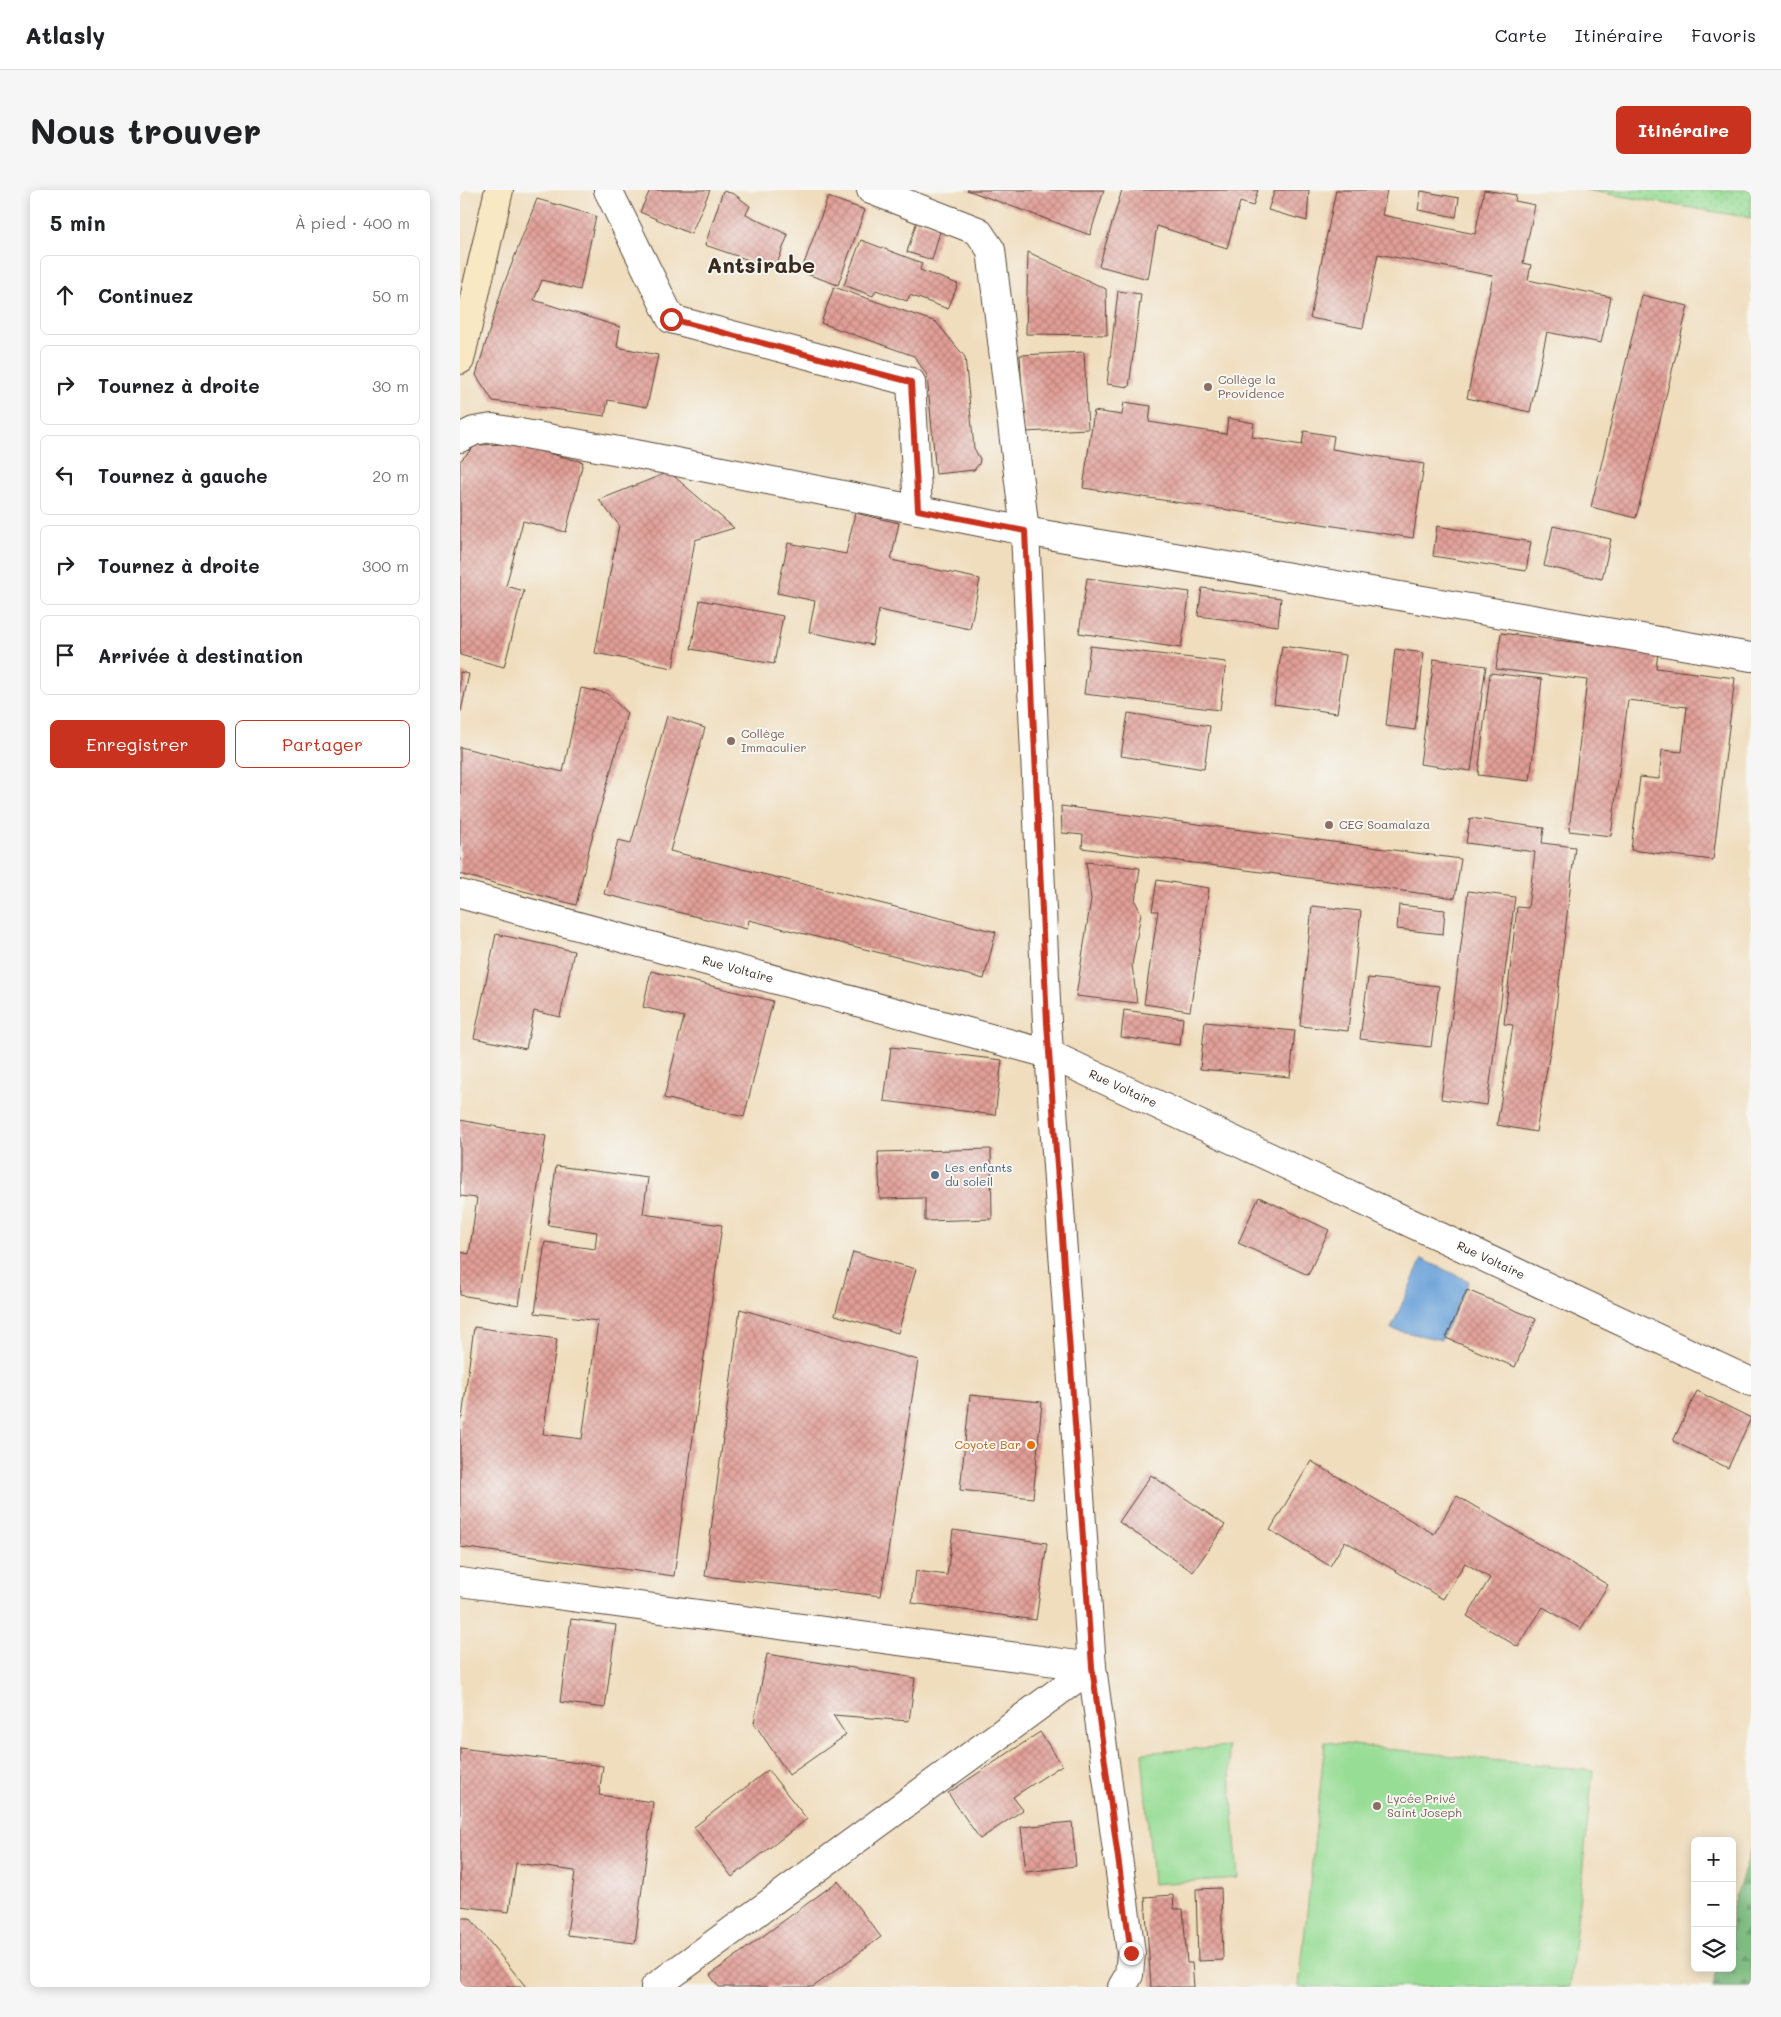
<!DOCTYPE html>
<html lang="fr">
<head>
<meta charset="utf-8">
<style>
  :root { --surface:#fff; --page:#f6f6f6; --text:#202124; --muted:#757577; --line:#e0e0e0; --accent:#c8321e }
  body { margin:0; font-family:Mali,sans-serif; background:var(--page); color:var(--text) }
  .controls { position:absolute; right:15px; bottom:15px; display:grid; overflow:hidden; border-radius:8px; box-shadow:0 2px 12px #0003 }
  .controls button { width:45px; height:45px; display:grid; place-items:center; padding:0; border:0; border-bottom:1px solid var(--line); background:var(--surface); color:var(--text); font:25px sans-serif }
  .stop { position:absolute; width:15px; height:15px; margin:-11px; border:4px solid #c8321e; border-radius:50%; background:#fff }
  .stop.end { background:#c8321e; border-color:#fff; box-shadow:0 1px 5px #0008 }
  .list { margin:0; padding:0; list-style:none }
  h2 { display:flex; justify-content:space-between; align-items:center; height:65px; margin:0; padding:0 20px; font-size:21px }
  h2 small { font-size:16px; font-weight:400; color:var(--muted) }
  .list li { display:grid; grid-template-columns:32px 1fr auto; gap:15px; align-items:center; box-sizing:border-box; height:80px; margin:0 10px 10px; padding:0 10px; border:1px solid var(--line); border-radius:8px }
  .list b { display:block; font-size:19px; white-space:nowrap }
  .list em { font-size:16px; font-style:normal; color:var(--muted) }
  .actions { display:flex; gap:10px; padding:15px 20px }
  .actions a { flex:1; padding:11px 0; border:1px solid var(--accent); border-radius:8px; text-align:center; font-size:18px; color:var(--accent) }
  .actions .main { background:var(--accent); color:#fff }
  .icon { flex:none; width:28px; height:28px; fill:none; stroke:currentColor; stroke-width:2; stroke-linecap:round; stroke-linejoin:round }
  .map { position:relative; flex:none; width:1291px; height:1797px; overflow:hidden; border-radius:8px }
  header { display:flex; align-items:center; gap:30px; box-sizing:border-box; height:70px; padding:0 25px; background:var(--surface); border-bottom:1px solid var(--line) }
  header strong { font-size:24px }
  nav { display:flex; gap:28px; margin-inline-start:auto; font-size:18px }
  .intro { display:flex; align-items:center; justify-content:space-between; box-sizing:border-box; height:120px; padding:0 30px }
  h1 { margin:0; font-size:35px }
  .button { padding:12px 22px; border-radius:8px; background:var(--accent); color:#fff; font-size:18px; font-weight:700 }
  main { display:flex; gap:30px; padding:0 30px }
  aside { flex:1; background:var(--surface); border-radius:8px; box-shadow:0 2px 12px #0003 }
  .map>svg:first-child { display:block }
</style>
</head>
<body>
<header>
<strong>Atlasly</strong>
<nav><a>Carte</a><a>Itinéraire</a><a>Favoris</a></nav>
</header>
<div class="intro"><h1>Nous trouver</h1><a class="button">Itinéraire</a></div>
<main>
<aside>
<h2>5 min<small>À pied · 400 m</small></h2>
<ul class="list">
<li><svg class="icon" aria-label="ahead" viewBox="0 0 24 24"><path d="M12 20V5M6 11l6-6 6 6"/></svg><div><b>Continuez</b></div><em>50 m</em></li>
<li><svg class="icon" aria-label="right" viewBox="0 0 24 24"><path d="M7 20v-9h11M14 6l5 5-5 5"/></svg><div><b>Tournez à droite</b></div><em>30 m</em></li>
<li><svg class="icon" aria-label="left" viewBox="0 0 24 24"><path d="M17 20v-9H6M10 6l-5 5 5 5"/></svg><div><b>Tournez à gauche</b></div><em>20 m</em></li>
<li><svg class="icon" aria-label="right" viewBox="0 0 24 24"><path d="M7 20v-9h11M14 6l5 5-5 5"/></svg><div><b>Tournez à droite</b></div><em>300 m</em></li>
<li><svg class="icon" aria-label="arrive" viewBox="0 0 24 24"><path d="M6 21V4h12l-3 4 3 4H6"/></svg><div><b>Arrivée à destination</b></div></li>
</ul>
<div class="actions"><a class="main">Enregistrer</a><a>Partager</a></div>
</aside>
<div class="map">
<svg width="1291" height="1797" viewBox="0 0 1291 1797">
  <defs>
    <pattern id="forest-firs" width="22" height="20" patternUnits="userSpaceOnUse" patternTransform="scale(1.25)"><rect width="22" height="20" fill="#7abc7e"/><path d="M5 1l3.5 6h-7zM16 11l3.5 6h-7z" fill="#659967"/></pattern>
    <pattern id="park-dots" width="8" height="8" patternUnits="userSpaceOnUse" patternTransform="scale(1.25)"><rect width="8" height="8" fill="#98dd95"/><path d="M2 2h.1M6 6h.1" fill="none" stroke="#84be80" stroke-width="1.8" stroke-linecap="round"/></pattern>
    <pattern id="building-cross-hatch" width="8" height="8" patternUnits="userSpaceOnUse" patternTransform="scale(1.25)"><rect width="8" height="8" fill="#e29f98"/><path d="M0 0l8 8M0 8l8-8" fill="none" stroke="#b8827b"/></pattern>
  </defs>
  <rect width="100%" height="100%" fill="#f6f6f2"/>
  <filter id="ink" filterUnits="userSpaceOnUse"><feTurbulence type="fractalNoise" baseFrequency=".02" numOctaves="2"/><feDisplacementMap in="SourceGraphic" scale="10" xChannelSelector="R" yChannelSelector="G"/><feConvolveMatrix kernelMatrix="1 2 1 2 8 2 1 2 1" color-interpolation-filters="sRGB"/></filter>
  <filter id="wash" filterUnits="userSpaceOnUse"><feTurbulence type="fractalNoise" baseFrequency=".0096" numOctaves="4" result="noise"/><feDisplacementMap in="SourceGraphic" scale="20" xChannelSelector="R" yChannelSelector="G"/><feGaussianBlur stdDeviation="1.12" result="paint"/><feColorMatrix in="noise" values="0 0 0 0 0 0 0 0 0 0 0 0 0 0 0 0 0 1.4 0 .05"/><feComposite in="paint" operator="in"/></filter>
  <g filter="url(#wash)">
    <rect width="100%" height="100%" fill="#f0ddbd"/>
    <path fill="url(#forest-firs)" stroke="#5a734e" d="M1291,1660v137h-38l3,-19h16v-59z"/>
    <path fill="url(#park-dots)" stroke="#6a845a" d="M1125,0h166v28z"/>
    <g fill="#98dd95" stroke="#6a845a">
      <path d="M865,1552l268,29 -23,216h-271z"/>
      <path d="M768,1556l10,132 -85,6 -11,-131z"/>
    </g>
    <path fill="#6ba2d9" stroke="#53667c" d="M962,1069l47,22 -28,59 -50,-11z"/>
    <g id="blocks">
      <g fill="url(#building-cross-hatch)">
        <path d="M190,0h60l-19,44 -51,-22z"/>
        <path d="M507,0h137l-14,45z"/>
        <path d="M662,0h136l-5,16 -13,-4 -13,46 -70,-22 -9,53 -49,-13z"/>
        <path d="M815,0h34l-2,31 -39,-11z"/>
        <path d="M876,0h51l-5,25 93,19 9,-44 32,5 -1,6 20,4 -12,58 8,2 -3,15 83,17 -10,46 -54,-11 -17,80 -63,-14 26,-122 -115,-22 -15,74 -53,-10z"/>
        <path d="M263,1l11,3 16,12 -4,8 42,21 -13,34 -70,-24z"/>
        <path d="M961,1l38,7 -3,19 -38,-7z"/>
        <path d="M368,7l37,13 -27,75 -37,-13z"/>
        <path d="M77,9l59,17 -16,74 -38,-10 -8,20 86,27 -3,20 41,8 -11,52 -39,-7 -3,16 -112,-15 -17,-26 26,-86z"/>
        <path d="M457,31l24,7 -9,32 -25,-8z"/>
        <path d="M401,50l61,23 -2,7 38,14 -10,25 -38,-14 -3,6 -31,-11 -3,6 -29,-11z"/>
        <path d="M568,62l78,37 1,46 -81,-1z"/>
        <path d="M374,97l102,35 29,35 9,91 6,11 -1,5 -5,6 -38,4 -9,-99 -13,-19 -93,-33z"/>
        <path d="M658,101l23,3 -12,93 -22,-3z"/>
        <path d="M1182,105l46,11 -52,212 -45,-11z"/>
        <path d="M624,162l4,77 -64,3 -4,-77z"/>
        <path d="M664,212l27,4 -2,16 77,12 2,-16 26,5 -2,14 50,8 2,-14 30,5 -2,13 92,15 -11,74 -330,-50 11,-77 28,4z"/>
        <path d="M52,254l71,18 -17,70 -43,-11 -17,65 18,5 -20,76 -44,-12v-194l16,-16z"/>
        <path d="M209,282l65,56 -39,12 -22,128 -78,-15 24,-128 -20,-25z"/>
        <path d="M395,323l44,10 -8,37 89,19 -10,50 -91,-19 -7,35 -63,-13 6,-31 -38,-8 11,-50 58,11z"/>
        <path d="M977,336l94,16 -5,29 -93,-15z"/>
        <path d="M1093,336l58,13 -9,40 -58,-13z"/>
        <path d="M627,388l103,14 -9,56 -102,-15z"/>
        <path d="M742,398l79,10 -3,28 -80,-10z"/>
        <path d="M240,410l83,16 -9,48 -83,-15z"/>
        <path d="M1041,443l157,20 -2,15 79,10 -22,182 -82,-10 9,-73 19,2 3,-29 20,2 5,-45 -59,-7 -17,136 -42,-5 18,-151 -91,-11z"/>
        <path d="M630,456l136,16 -6,48 -136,-16z"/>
        <path d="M822,456l64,9 -9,58 -63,-9z"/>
        <path d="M935,459l29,4 -9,77 -29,-4z"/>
        <path d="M974,469l52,7 -15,105 -51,-7z"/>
        <path d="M0,482l9,2 -8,37h-1z"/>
        <path d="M1030,483l52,6 -12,102 -52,-6z"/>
        <path d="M121,498l25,5 21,20 -37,132 -14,60 -116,-31v-127l103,25z"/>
        <path d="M668,523l82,13 -6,43 -83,-13z"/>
        <path d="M207,526l38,12 -35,123 326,81 -12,47 -235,-59 -2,9 -143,-35 14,-54 13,3z"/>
        <path d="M601,616l400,53 -6,39 -373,-50 1,-13 -21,-2z"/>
        <path d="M1010,628l74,10 -2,15 33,4 -22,187 -17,98 -39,-7 16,-100 -9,-1 13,-117 11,1 7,-56 -69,-9z"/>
        <path d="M626,672l54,6 -5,33 6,12 -9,52 5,38 -61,-7 15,-97z"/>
        <path d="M697,690l52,8 -19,123 -46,-7 14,-93h-6z"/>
        <path d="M1008,701l47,6 -28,208 -46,-6z"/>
        <path d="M939,715l46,5 -2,24 -46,-5z"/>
        <path d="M852,716l49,5 -13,120 -48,-5z"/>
        <path d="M36,744l78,17 -14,66 -26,-6 -8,38 -52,-11z"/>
        <path d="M191,781l122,30 -29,116 -80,-19 20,-81 -41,-10z"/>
        <path d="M908,788l71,8 -8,61 -71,-8z"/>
        <path d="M664,820l59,8 -3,27 -59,-8z"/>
        <path d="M745,832l90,9 -5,46 -90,-8z"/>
        <path d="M431,857l111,13 -7,55 -111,-14z"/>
        <path d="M0,930l86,16 -27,169 -59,-10v-43l9,2 8,-56 -17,-2z"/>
        <path d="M531,959l1,70 -67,2v-23l-45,1 -2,-47z"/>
        <path d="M96,976l92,12 -5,36 79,11 -48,351 -214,-29v-129h2l12,-91 83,12 -14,95 39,5 16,-118 -63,-8 10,-71 50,7 2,-17 -49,-7z"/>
        <path d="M799,1007l70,33 -21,45 -70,-32z"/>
        <path d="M393,1062l63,17 -18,64 -63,-18z"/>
        <path d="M1007,1100l69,29 -21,48 -69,-29z"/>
        <path d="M280,1119l178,51 -37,236 -176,-20z"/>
        <path d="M1237,1201l54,27 -23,50 -55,-27z"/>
        <path d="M510,1205l72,7 -9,96 -73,-8z"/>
        <path d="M851,1271l123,73 23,-38 151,89 -27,44 -38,-22 -25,40 -51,-31 23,-38 -25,-15 -22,36 -98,-58 -15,25 -60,-36z"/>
        <path d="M691,1285l74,50 -32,47 -74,-50z"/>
        <path d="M493,1340l94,13 -11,77 -124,-17 4,-32 31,4z"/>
        <path d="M111,1429l45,6 -11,83 -45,-6z"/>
        <path d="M307,1464l148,24 -6,43 -76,-6 13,20 -57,40 -35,-52z"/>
        <path d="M580,1542l22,33 -49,32 10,13 -43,29 -32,-46z"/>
        <path d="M0,1558l143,18 -4,29 54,7 -18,141 -68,-8 8,-64 -59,-8 -7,49 -49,-6z"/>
        <path d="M308,1580l39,49 -75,58 -38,-50z"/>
        <path d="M612,1632l4,44 -50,6 -5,-45z"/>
        <path d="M378,1691l43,56 -68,50h-94l-9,-12z"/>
        <path d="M761,1698l2,72 -25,1 -2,-72z"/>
        <path d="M713,1705l1,14h9l4,54h5l2,24h-43l-6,-90z"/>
        <path d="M0,1728h10l56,69h-66z"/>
      </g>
    </g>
  </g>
  <g filter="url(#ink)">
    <use href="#blocks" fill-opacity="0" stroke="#564536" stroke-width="1"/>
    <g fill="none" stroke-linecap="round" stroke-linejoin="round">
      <g stroke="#564536" stroke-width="30">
        <g id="minor">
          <path d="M148,0l63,129 240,63 7,128"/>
          <path d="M411,0l107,41 13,19 34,281 22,492 45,644 39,286 -2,22 -7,12"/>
          <path d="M0,248l14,-7 18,-3 149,27 384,76 726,126"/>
          <path id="s1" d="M0,704l589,160 702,328"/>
          <path d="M0,1392l632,85"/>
          <path d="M195,1797l437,-320"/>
        </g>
      </g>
      <g stroke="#564536" stroke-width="30">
        <path id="secondary" d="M0,170l39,-170"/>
      </g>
      <use href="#minor" stroke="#fff" stroke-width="28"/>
      <use href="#secondary" stroke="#f8e8c3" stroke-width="28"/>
    </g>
  </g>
  <g fill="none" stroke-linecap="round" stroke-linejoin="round" filter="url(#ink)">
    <path stroke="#c8321e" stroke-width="6" d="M211,129l240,63 7,128 107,21 22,492 45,644 39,286"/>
  </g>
  <g fill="#8d6e63" stroke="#f6f6f2" stroke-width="2">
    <circle cx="748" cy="197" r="5"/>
    <circle cx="271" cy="551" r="5"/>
    <circle cx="869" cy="635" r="5"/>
    <circle cx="917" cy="1616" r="5"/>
  </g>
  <circle fill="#5c6f8a" stroke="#f6f6f2" stroke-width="2" cx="475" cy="985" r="5"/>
  <circle fill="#e8710a" stroke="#f6f6f2" stroke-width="2" cx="571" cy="1255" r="5"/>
  <g text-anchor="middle" stroke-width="4" stroke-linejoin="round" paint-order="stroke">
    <g font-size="12" fill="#785e54" stroke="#f6f6f2" text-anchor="start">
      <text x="758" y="194">Collège la<tspan x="758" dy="14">Providence</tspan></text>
      <text x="281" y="548">Collège<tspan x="281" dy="14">Immaculier</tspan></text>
      <text x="879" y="639">CEG Soamalaza</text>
      <text x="927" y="1613">Lycée Privé<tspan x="927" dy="14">Saint Joseph</tspan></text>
    </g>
    <g font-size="12" fill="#3b2a1e" stroke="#f6f6f2">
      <text dy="4" stroke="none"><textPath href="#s1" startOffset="288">Rue Voltaire</textPath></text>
      <text dy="4" stroke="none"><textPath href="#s1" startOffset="692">Rue Voltaire</textPath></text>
      <text dy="4" stroke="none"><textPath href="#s1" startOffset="1098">Rue Voltaire</textPath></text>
    </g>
    <g font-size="12" fill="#4e5e75" stroke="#f6f6f2" text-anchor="start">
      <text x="485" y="982">Les enfants<tspan x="485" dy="14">du soleil</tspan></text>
    </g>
    <g font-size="12" fill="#c56008" stroke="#f6f6f2" text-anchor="end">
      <text x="561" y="1259">Coyote Bar</text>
    </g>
    <g font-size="22" font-weight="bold" fill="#3b2a1e" stroke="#f6f6f2">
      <text x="301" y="83">Antsirabe</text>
    </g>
  </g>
</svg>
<div class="controls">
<button>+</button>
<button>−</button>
<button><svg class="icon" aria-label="layers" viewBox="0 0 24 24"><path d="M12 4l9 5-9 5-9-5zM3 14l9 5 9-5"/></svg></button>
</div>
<div class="stop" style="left:211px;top:129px"></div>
<div class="stop end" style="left:671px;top:1763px"></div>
</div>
</main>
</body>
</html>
